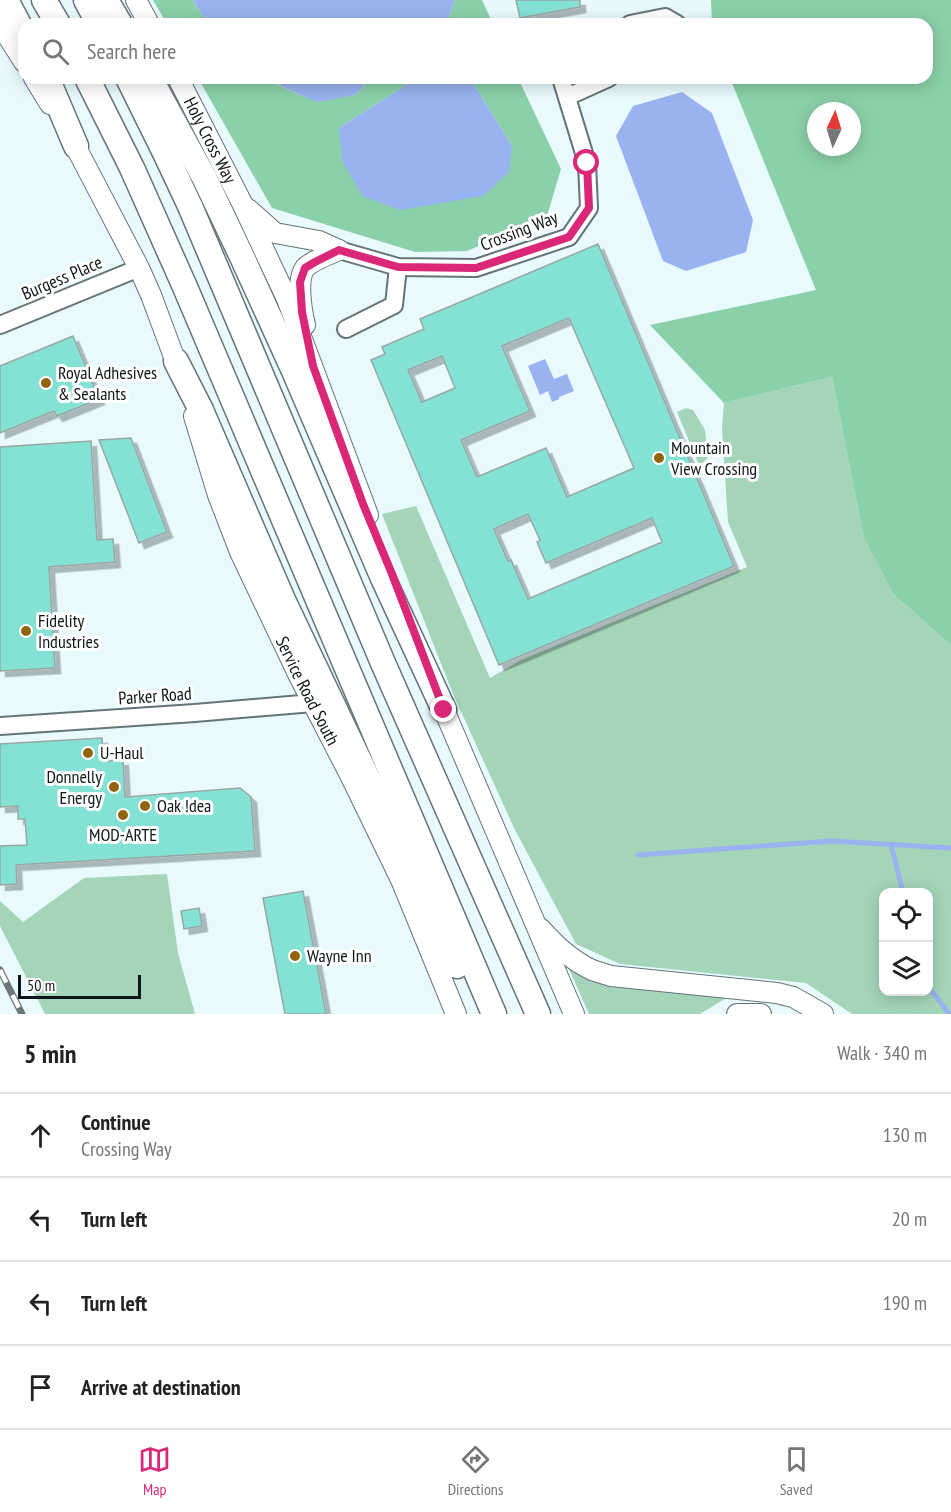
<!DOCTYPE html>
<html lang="en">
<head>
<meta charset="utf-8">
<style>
  :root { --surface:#fff; --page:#f2f2f2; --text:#222; --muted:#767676; --line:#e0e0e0; --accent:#db2777 }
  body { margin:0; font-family:"PT Sans Narrow",sans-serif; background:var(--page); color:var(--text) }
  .controls { position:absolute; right:18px; bottom:18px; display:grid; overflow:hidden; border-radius:12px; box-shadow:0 3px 15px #0003 }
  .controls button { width:54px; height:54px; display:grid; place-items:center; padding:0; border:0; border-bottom:2px solid var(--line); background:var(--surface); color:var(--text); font:30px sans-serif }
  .compass { position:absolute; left:807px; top:102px; width:54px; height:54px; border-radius:50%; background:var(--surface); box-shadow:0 3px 15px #0003; rotate:4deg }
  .scale { position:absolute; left:18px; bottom:15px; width:123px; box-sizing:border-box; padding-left:6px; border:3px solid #101618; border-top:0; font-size:16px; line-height:21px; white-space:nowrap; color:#101618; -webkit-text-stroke:4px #fff; paint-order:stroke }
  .stop { position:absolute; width:18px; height:18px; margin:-14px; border:4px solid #db2777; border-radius:50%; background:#fff }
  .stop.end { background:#db2777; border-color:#fff; box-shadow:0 2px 6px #0008 }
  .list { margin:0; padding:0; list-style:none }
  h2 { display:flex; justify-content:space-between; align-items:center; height:78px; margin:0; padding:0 24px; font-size:26px }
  h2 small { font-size:20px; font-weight:400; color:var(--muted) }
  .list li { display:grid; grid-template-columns:39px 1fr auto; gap:18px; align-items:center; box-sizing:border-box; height:84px; padding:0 24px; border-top:2px solid var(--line) }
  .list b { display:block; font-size:22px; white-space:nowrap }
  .list p { margin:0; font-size:20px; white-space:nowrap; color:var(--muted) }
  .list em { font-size:20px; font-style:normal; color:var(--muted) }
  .icon { flex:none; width:33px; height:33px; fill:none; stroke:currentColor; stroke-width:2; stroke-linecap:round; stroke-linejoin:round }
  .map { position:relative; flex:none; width:951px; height:1014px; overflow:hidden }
  .search { position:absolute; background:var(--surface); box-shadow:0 3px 15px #0003; left:18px; right:18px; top:18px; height:66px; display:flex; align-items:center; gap:15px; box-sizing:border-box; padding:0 21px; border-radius:18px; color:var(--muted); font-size:22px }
  .sheet { height:414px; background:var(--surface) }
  nav { display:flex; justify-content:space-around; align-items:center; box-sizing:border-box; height:84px; border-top:2px solid var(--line); background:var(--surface); font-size:16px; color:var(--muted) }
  nav a { display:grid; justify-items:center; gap:3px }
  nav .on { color:var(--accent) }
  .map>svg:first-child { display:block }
</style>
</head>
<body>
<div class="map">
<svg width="951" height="1014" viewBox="0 0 951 1014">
  <defs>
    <filter id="shadow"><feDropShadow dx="5.5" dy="5.5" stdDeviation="0" flood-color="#0004"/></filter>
  </defs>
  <rect width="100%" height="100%" fill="#e8fafe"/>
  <g fill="#a4d5b8" fill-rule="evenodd">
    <path d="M832,377l32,161 29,56 58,51v369h-99l-46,-31 -186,-19 -44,-20 -61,-114 -62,-136 -71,-180 34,-8 74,172 31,-18 226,-93 -19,-45 -6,-94 2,-25zM884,892h44v100h-44z"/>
    <path d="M686,408l7,2 12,20 3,27 -2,3 -7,5 -22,-53z"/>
    <path d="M167,874l11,79 17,61h-150l-45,-88v-25l23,21 61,-44z"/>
    <path d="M565,960l166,35 -31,19h-111z"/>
  </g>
  <g fill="#8ad0a8" fill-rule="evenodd">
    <path d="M153,0h40l15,24h-41z"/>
    <path d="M455,0h27l11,24h-47z"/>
    <path d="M711,0h240v645l-58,-51 -29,-56 -32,-161 -108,26 -74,-78 166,-35 -86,-212h197v-54h-215zM816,111h36v36h-36z"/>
    <path d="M198,78h65l44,20 48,-3 17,-17h45l-78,50 173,18 -42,-68h48l43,91 -14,47 -80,35 -52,1 -143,-44z"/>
  </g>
  <g fill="#98b3ef">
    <path d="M193,0h262l-9,24h-238z"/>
    <path d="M264,78h108l-17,17 -37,7 -11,-4z"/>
    <path d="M417,78h53l42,68 -3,26 -26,24 -83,14 -38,-14 -20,-36 -3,-32z"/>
    <path d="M682,92l30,21 41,107 -7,32 -60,19 -23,-10 -47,-125 17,-30z"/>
    <path d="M545,359l9,20 13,-5 7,17 -15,6v2l-7,3 -4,-11 -8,4 -12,-29z"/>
  </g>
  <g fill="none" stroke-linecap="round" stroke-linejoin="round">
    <g stroke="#98b3ef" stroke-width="5">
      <path d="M891,845l12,47"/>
      <path d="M638,855l193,-14 120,7"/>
      <path d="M928,986l21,28"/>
    </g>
  </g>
  <g fill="#84e2d5" stroke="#97a8a5" stroke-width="1.5" fill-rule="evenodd" filter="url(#shadow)">
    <path d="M516,0h64v7l-60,11z"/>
    <path d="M598,244l136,322 -235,99 -128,-305 14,-6 -3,-7 42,-18 -4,-10zM569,318l65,150 -67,29 -21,-49 -69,29 -16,-37 69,-29 -28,-65zM442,356l13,32 -33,14 -14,-32zM528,514l12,26 -3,2 9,21 106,-45 10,24 -134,57 -17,-39 -3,1 -14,-32z"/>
    <path d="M73,336l26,63 -42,17 -3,-5 -54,22v-67z"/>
    <path d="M131,438l36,94 -28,11 -40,-103z"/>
    <path d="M91,441l6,99 16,-1 2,23 -66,5 6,101 -55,3v-224z"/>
    <path d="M102,738l2,23 19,-1 2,37 115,-9 11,9 4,54 -239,14 1,19 -17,1v-39l27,-1 -2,-26h-7v-13l-18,1v-63z"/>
    <path d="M303,891l23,123h-41l-22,-116z"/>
    <path d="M199,908l3,18 -18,3 -3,-18z"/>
  </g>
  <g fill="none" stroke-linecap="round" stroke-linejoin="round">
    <g stroke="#647478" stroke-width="20">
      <g id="minor">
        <path d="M630,24l35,-7 12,7"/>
        <path d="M567,97l42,-19"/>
        <path d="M339,250l59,17 78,1 93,-31 20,-29 -2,-45 -26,-85"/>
        <path d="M0,325l139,-57"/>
        <path d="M346,329l48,-24 4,-38"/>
        <path d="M0,726l195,-13 118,-10"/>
      </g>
    </g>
    <g stroke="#647478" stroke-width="22">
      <g id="major">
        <path d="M136,0l13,24"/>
        <path d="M0,24l24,38"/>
        <path d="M34,78l16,26"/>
        <path id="s1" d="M178,78l64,125 45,96 81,216"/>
        <path d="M69,134l70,134 12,27 29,78"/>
        <path d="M248,209l27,24 44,8 20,9"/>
        <path d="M305,325c-3,-13 -9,-45 0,-57 6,-7 25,-14 34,-18"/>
        <path id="s2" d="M194,416l24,79 22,57 59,124 52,101 51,105 54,132"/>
        <path d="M438,696l136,318"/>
        <path d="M541,929c14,16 32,32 51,41 6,2 13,4 19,6l166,17 16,4 30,17"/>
        <path d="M737,1014h24"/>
      </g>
    </g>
    <g stroke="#647478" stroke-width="27">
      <g id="highway">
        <path d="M6,0l18,34"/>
        <path d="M44,0l14,24"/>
        <path d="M86,0l13,24"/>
        <path d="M106,0l14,24"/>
        <path d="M47,78l29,68"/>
        <path d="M87,78l45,90 53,119 309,727"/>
        <path d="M128,78l38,77 24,51 193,457 155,351"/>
        <path d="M150,78l55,101 38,80 51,112 88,205 62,134"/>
        <path d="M176,361l25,49 83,192 173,364"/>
      </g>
    </g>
    <use href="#minor" stroke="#fff" stroke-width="16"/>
    <use href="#major" stroke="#fff" stroke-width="20"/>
    <use href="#highway" stroke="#fff" stroke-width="24"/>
    <g stroke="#6b7779" stroke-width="7">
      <path id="rail" d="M0,970l22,44"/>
    </g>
    <use href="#rail" stroke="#fff" stroke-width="4.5" stroke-dasharray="14" stroke-linecap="butt"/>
  </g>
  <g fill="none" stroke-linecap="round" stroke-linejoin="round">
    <path stroke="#db2777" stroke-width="8" d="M444,710l-52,-136 -29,-70 -50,-138 -11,-54 -2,-30 5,-14 10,-6 24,-12 59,17 78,1 93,-31 20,-29 -2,-45"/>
  </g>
  <g fill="#91650e" stroke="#fff" stroke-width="2">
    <circle cx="46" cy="383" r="6"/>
    <circle cx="659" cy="458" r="6"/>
    <circle cx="26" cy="631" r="6"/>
    <circle cx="88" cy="753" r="6"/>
    <circle cx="114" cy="787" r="6"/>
    <circle cx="145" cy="806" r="6"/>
    <circle cx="123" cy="815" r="6"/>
    <circle cx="295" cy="956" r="6"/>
  </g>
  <g text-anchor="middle" stroke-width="6" stroke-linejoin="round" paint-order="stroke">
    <g font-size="18" fill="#101618" stroke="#fff">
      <text dy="6" stroke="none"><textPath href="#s1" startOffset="70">Holy Cross Way</textPath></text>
      <text transform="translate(519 231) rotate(-21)" y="6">Crossing Way</text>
      <text transform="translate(62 278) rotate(-23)" y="6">Burgess Place</text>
      <text dy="6" stroke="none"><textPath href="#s2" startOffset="298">Service Road South</textPath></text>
      <text transform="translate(155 696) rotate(-4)" y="6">Parker Road</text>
    </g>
    <g font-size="18" fill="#101618" stroke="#fff" text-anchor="start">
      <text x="58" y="379">Royal Adhesives<tspan x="58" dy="21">&amp; Sealants</tspan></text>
      <text x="671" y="454">Mountain<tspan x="671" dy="21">View Crossing</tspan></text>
      <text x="38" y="627">Fidelity<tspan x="38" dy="21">Industries</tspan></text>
      <text x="100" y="759">U-Haul</text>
      <text x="102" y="783" text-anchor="end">Donnelly<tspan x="102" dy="21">Energy</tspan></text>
      <text x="157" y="812">Oak !dea</text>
      <text x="123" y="841" text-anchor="middle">MOD-ARTE</text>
      <text x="307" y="962">Wayne Inn</text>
    </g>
  </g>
</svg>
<div class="controls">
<button><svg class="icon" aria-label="locate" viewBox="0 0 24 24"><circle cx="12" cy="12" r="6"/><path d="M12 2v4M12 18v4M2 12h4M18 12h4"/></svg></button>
<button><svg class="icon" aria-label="layers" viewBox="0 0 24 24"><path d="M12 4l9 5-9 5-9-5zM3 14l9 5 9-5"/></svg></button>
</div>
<svg class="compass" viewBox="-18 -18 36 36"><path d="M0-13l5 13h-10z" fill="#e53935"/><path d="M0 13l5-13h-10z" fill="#767676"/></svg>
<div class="scale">50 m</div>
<div class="stop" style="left:587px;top:163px"></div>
<div class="stop end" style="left:444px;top:710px"></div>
<div class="search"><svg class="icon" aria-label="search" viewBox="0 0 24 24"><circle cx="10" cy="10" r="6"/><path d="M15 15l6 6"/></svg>Search here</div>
</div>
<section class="sheet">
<h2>5 min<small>Walk · 340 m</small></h2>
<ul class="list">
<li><svg class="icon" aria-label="ahead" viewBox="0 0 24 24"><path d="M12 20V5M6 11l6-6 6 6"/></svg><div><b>Continue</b><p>Crossing Way</p></div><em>130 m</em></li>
<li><svg class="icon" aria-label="left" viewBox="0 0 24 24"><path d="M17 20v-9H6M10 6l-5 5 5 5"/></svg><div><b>Turn left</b></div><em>20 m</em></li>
<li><svg class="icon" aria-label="left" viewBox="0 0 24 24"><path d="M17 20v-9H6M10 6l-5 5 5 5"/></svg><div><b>Turn left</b></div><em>190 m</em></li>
<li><svg class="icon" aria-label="arrive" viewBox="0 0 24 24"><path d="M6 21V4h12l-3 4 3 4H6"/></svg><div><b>Arrive at destination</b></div></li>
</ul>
</section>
<nav>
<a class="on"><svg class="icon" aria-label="map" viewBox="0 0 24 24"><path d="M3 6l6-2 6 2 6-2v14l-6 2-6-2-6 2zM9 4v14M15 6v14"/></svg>Map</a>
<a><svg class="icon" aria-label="directions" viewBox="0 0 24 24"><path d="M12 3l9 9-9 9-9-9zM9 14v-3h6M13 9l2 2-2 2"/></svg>Directions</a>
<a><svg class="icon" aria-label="saved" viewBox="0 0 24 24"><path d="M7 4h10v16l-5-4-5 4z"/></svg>Saved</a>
</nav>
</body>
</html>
